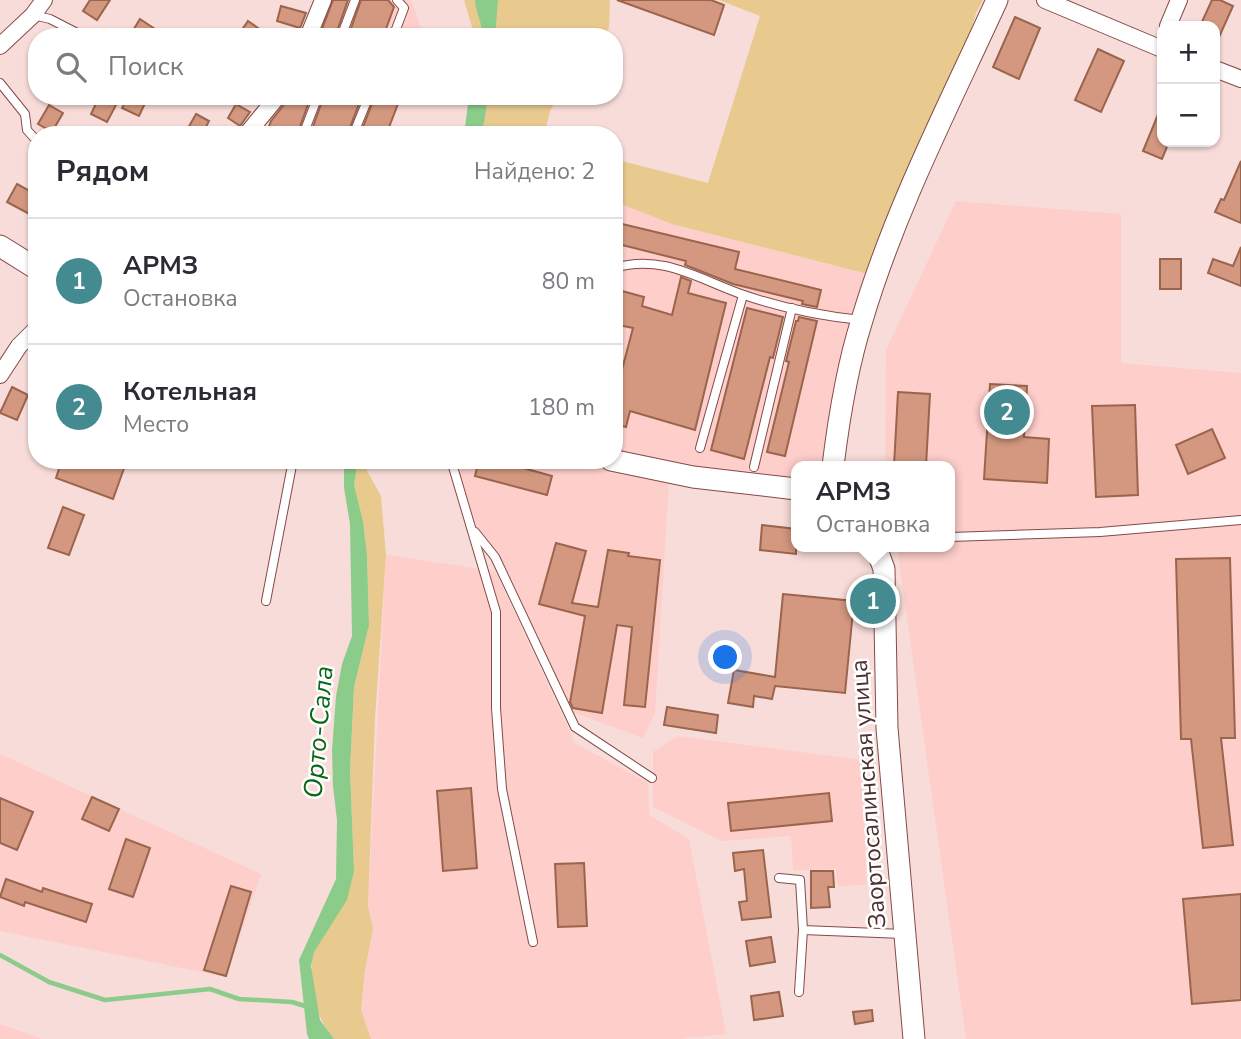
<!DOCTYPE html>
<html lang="ru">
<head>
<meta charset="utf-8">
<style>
  :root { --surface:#fff; --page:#f7f7f7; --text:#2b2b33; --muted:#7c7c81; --line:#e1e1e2; --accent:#438b91 }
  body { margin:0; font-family:"Nunito Sans",sans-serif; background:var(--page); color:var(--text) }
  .controls { position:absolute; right:21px; top:21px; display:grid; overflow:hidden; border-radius:14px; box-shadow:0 2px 5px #0004 }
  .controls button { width:63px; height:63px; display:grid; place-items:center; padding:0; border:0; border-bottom:2px solid var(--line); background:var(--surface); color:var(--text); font:35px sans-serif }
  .you { position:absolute; left:726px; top:658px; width:24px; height:24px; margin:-18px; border:5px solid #fff; border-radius:50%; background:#1a73e8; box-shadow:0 0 0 10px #1a73e833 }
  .badge { display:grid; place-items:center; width:46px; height:46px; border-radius:50%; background:var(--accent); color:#fff; font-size:23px; font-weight:700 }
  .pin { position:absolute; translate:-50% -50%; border:4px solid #fff; box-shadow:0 2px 7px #0006 }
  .popup { position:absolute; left:791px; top:461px; width:164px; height:91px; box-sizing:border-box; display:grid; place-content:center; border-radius:14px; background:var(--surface); filter:drop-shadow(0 2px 5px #0005); font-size:23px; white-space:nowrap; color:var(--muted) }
  .popup b { font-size:26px; color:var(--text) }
  .popup::after { content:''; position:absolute; left:50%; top:100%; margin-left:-14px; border:14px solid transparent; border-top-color:var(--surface) }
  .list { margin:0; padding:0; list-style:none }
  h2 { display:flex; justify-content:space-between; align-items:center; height:91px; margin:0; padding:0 28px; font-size:30px }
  h2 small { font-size:23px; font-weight:400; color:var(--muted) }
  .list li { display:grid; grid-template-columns:46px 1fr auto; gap:21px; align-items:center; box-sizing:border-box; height:126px; padding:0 28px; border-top:2px solid var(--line) }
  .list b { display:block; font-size:26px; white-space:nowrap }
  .list p { margin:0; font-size:23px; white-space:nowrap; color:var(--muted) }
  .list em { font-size:23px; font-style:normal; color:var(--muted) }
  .icon { flex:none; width:38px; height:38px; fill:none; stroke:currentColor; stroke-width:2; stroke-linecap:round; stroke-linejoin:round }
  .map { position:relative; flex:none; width:1241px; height:1039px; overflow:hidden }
  .search { position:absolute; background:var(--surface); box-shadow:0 2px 5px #0004; left:28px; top:28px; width:595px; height:77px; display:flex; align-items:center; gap:18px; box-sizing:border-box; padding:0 24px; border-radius:28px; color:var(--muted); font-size:26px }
  .panel { position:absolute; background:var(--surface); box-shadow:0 2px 5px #0004; left:28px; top:126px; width:595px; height:343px; border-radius:28px }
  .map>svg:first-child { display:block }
</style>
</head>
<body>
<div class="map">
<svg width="1241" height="1039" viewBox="0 0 1241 1039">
  <rect width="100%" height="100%" fill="#f8dcd9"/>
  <g fill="#fdceca">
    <path d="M318,0h93l13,37h-122z"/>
    <path d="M614,200l58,24 204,52 -43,190h-37v27l-182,-33z"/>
    <path d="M956,201l165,13v149l120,10v666h-275l-69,-492h53v-81h-65l1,-116z"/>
    <path d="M467,460h104l98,21 -14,232 -12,25 -71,-26 -74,-156 -21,-28 -17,-55z"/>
    <path d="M386,555l109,16 80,172 73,40 1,32 40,24 37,195 -47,5h-308l-10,-29 4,-40 8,-41 -5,-23z"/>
    <path d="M678,736l185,24 3,125 -28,1 -2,-17 -43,1 -2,-34 -70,5 -68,-34v-55z"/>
    <path d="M0,754l261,120 -35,103 -226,-46z"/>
    <path d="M0,1024l34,12 8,3h-42z"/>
  </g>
  <g fill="#e8ca8f">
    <path d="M464,0h146l-1,28 -6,9h-128z"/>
    <path d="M719,0h264l-7,13 -23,82 -77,181 -204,-52 -58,-23v-42l94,24 52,-167z"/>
    <path d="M473,96h86l-9,15 -6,24h-76z"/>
    <path d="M358,460h3l20,36 5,59 -11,164 -7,187 5,23 -8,41 -4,40 10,29h-37c-20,-22 -25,-59 -21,-87l41,-81 -4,-101 4,-83 15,-63 -2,-69 -13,-70z"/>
  </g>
  <g fill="#8ccc8a">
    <path d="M475,0h23l-3,37h-13c1,-14 -7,-26 -7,-37z"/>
    <path d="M469,96h19l-4,27 -6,12h-14z"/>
    <path d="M344,460h14l-4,25 9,37 4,33 2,70 -15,62 -4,83 4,101 -7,29 -33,52 -3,14 9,54 14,19h-25l-2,-5 -8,-74 37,-81 1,-59 -4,-34 -1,-36 4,-54 6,-32 10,-28 -2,-112 -6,-36z"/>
  </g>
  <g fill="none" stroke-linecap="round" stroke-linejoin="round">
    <path stroke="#8ccc8a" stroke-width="4.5" d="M0,955l49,27 56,18 105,-11 29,10 53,3 16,5"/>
  </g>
  <g fill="#d3987f" stroke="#9b644d" stroke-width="2">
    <path d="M90,0h20l-13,20 -14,-9z"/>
    <path d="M333,0h15l-13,37h-16z"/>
    <path d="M361,0h27l6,7 -11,30h-35z"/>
    <path d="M617,0h94l13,5 -10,30z"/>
    <path d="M1212,0h8l13,6 -18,40v-20h-15z"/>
    <path d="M281,6l25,7 -6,15 -23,-7z"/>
    <path d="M1015,17l25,11 -21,51 -26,-12z"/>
    <path d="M140,19l27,18h-38z"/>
    <path d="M248,21l23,16h-34z"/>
    <path d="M1098,49l26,12 -23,51 -26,-12z"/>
    <path d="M128,96h13l6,3 -8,17 -17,-8z"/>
    <path d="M292,96h19l-14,39h-31l5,-14 16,-20 3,1z"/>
    <path d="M324,96h38l-15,39h-37z"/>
    <path d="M375,96h26l-15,39h-26z"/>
    <path d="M99,97l17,8 -9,17 -16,-8z"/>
    <path d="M236,104l14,8 -10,14 -12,-8z"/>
    <path d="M49,105l14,8 -11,19 -14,-8z"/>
    <path d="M1162,105v37h7l-7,17 -19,-8z"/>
    <path d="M196,114l13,7 -7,14h-18z"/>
    <path d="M1241,161v62l-26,-11 6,-13 3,1z"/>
    <path d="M17,184l20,11v23l-30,-16z"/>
    <path d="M614,222l125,30 -4,17 86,21 -4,17 -15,-3 1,-3 -70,-17 -48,-19 1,-4 -72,-18z"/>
    <path d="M1241,247v39l-33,-13 5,-14 20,7z"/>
    <rect x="1160" y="259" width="21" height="30"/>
    <path d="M681,277l10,4 -3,12 38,10 -31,127 -65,-19 -4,16 -12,-3v-24l19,-72 -19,-4 8,-33 22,6 -2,9 30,9z"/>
    <path d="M747,308l36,9 -10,41 -3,-1 -26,102 -33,-9z"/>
    <path d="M799,317l18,4 -32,135 -18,-4 22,-90 -3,-1 10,-40h2z"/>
    <path d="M990,384l37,2 -3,51 25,2 -2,44 -63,-4z"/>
    <path d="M12,387l16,8 -11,25 -17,-7z"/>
    <path d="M898,392l32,2 -4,72h-32z"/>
    <path d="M1135,405l3,90 -42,2 -4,-91z"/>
    <path d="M1212,429l13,29 -37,16 -12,-29z"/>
    <path d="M62,460h10l17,6 1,-3 9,3 2,-6h26l-14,39 -57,-21z"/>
    <path d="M479,460h15l58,16 -5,19 -72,-19z"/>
    <path d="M63,507l21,8 -15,40 -21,-7z"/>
    <path d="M762,525l34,4v25l-36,-4z"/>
    <path d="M556,543l30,8 -14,52 26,4 10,-57 21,3 -1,3 32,4 -15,147 -21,-2 8,-78 -15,-2 -15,88 -29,-5 -3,-6 15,-86 -46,-12z"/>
    <path d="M1230,558l5,180h-14l12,107 -30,3 -12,-109h-10l-5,-180z"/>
    <path d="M783,594l71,7 -9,92 -70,-7 -3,13 -18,-3 -1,11 -25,-4 6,-33 41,7z"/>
    <path d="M667,707l51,8 -2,18 -52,-8z"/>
    <path d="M471,788l6,80 -34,3 -6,-80z"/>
    <path d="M829,793l3,28 -101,10 -3,-28z"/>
    <path d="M92,797l27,12 -10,22 -27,-12z"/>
    <path d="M0,798l33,14 -16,38 -17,-7z"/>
    <path d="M126,839l24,9 -17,49 -24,-8z"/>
    <path d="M763,850l8,67 -29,3 -3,-18 8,-1 -3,-32 -9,2 -2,-18z"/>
    <path d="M584,863l3,63 -29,1 -3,-63z"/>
    <path d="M811,871h22l1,16h-6l2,20 -19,1z"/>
    <path d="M6,879l36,13 1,-4 49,16 -6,18 -61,-20 -1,4 -24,-9z"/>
    <path d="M231,886l20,6 -25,84 -22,-6z"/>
    <path d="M1241,894v106l-49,4 -9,-105z"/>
    <path d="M771,937l4,25 -25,4 -4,-25z"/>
    <path d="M779,992l4,24 -29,4 -3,-24z"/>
    <path d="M872,1010l1,11 -18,3 -2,-12z"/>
  </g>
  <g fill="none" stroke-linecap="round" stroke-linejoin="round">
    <g stroke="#844a47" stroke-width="10">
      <g id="service">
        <path d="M33,15l17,4 35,18"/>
        <path d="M341,37l14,-37"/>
        <path d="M393,37l11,-29 -7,-8"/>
        <path d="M0,83l25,31 2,16 10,11"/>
        <path d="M303,135l15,-39"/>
        <path d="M353,135l16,-39"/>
        <path d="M614,268c49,-15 86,12 130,27 38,13 77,21 117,25"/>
        <path d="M700,448l43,-153"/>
        <path d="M451,460l45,152v96l6,81 31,153"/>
        <path d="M754,467l38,-159"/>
        <path d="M475,532l20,25 80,170 77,51"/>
        <path d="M950,537l150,-5 141,-12"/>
        <path d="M266,601l27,-141"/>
        <path d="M779,878l21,2 3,50 100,4"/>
        <path d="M799,992l4,-62"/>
      </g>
    </g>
    <g stroke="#844a47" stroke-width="18">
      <g id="minor">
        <path d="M1045,0l117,49"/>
        <path d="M1168,26l11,-26"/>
        <path d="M308,37l15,-37"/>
        <path d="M0,46l33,-31 11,-15"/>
        <path d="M1215,69l26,10"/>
        <path d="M246,135l32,-39"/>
        <path d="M0,375l19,-29 18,-18"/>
      </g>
    </g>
    <g stroke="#844a47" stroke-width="23">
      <g id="tertiary">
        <path d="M0,246l37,23"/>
        <path d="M611,460l82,17 103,12"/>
        <path d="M833,466c6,-49 14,-99 29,-146 33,-111 87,-215 135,-320"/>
        <path d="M876,547l8,22 3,159 27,311"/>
      </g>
    </g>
    <use href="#service" stroke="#fff" stroke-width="8"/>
    <use href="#minor" stroke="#fff" stroke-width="16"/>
    <use href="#tertiary" stroke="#fff" stroke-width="21"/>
  </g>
  <g text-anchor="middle" stroke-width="5" stroke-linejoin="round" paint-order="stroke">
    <g font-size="24" fill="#4d3130" stroke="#fff">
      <text transform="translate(868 794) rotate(-94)" y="8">Заортосалинская улица</text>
    </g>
    <g font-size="26" font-style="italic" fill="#096814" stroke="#fff">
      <text transform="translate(318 732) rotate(-85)" y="9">Орто-Сала</text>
    </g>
  </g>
</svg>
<div class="controls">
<button>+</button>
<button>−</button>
</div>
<div class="you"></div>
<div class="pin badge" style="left:873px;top:601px">1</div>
<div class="popup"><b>АРМЗ</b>Остановка</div>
<div class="pin badge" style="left:1007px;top:412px">2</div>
<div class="search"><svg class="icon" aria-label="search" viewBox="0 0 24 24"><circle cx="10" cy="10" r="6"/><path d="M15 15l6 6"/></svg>Поиск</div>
<section class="panel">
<h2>Рядом<small>Найдено: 2</small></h2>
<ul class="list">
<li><span class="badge">1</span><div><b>АРМЗ</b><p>Остановка</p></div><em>80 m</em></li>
<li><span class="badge">2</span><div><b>Котельная</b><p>Место</p></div><em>180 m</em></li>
</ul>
</section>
</div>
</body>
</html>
